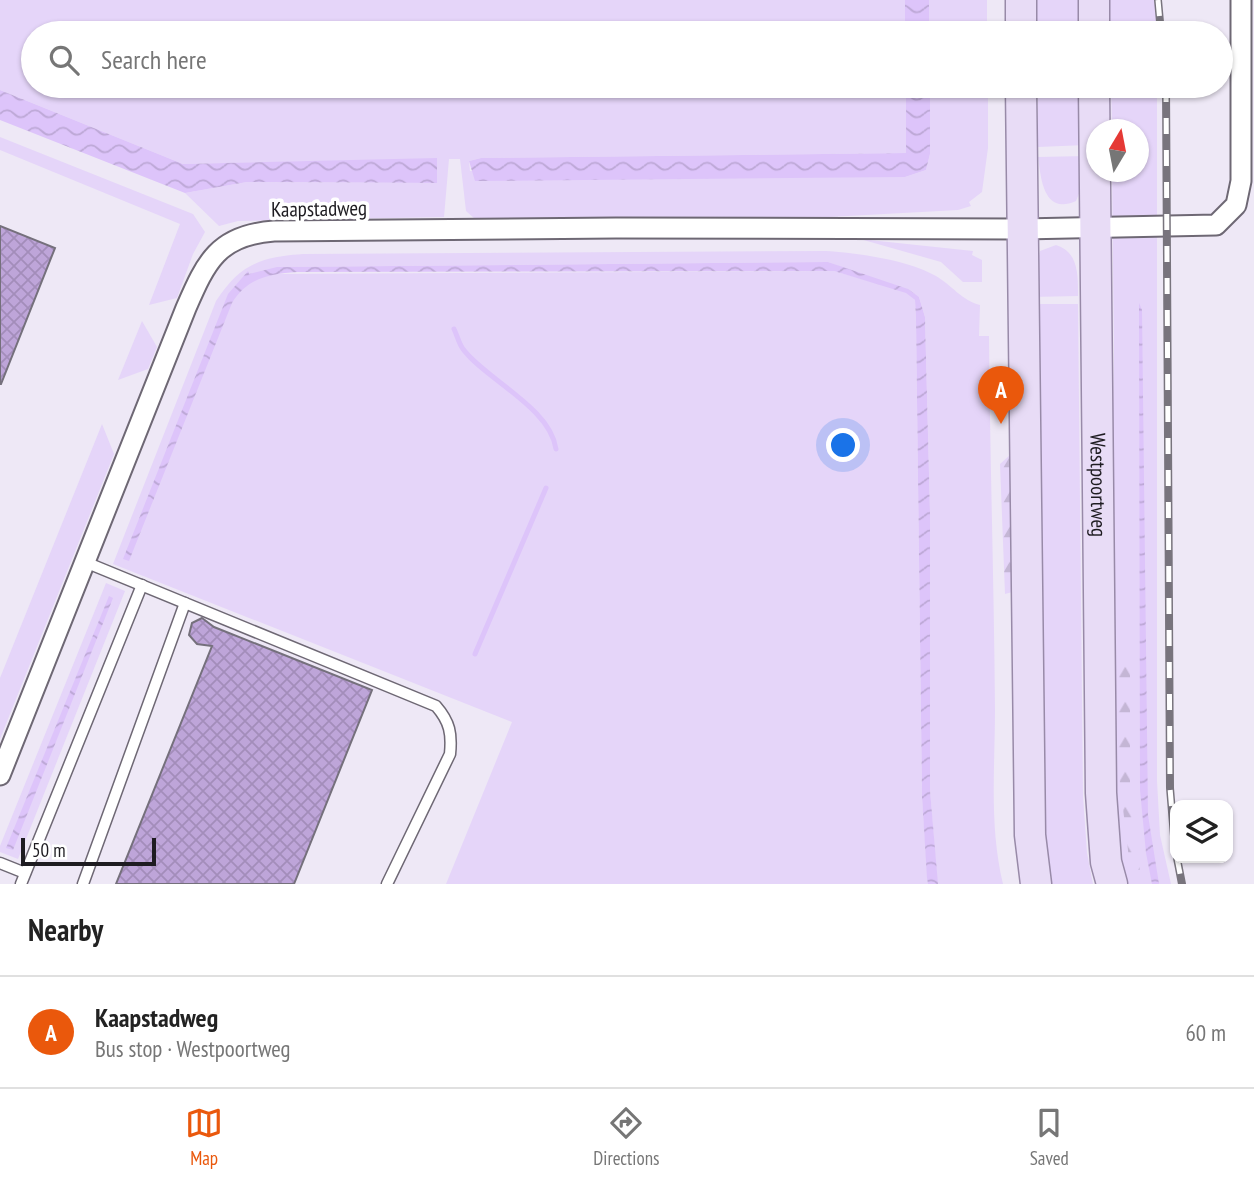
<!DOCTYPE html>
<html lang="en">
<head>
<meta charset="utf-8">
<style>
  :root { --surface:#fff; --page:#f6f6f6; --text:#222; --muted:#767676; --line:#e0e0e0; --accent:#ea580c }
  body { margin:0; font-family:"PT Sans Narrow",sans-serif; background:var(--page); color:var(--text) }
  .controls { position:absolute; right:21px; bottom:21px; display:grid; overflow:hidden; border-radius:14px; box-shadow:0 2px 5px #0004 }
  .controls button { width:63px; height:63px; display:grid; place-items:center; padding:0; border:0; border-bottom:2px solid var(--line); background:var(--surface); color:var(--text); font:35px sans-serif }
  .compass { position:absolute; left:1086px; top:119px; width:63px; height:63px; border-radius:50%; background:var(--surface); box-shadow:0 2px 5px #0004; rotate:10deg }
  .scale { position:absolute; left:21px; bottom:18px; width:135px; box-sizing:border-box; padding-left:7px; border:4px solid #1e1c21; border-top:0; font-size:19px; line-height:24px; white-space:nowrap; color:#1e1c21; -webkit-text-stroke:5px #fff; paint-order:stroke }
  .you { position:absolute; left:844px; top:446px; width:24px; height:24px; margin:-18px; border:5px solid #fff; border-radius:50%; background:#1a73e8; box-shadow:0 0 0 10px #1a73e833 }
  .badge { display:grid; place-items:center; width:46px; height:46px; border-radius:50%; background:var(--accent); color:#fff; font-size:23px; font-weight:700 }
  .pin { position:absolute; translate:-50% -58px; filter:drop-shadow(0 2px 4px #0008) }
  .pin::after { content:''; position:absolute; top:37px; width:24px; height:21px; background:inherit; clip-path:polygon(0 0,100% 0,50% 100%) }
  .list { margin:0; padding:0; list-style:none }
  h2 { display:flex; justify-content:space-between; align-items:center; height:91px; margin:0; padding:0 28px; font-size:30px }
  h2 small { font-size:23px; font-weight:400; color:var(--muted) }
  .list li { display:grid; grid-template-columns:46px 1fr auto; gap:21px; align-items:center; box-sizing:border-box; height:112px; padding:0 28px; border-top:2px solid var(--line) }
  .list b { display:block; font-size:26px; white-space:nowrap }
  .list p { margin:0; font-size:23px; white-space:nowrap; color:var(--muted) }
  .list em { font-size:23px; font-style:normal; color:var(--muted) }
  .icon { flex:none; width:38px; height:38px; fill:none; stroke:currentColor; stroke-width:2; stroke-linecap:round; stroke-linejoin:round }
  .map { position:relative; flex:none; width:1254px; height:884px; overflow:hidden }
  .search { position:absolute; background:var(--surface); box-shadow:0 2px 5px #0004; left:21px; right:21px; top:21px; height:77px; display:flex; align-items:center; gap:18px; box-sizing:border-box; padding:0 24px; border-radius:38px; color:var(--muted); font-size:26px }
  .sheet { height:203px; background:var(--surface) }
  nav { display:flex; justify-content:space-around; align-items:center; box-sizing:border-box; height:98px; border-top:2px solid var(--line); background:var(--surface); font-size:19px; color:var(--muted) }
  nav a { display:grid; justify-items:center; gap:4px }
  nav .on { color:var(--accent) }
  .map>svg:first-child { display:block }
</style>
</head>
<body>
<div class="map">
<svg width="1254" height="884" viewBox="0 0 1254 884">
  <defs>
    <pattern id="forest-firs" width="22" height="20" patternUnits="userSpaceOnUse" patternTransform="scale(1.75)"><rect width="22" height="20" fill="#e5d5f9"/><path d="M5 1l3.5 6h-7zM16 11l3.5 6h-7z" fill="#c4b6d5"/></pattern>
    <pattern id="water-waves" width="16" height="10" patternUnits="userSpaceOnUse" patternTransform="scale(1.75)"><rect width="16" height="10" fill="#ddc4fa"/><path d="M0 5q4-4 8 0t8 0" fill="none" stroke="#bda8d6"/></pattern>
    <pattern id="building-cross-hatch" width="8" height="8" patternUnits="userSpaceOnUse" patternTransform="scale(1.75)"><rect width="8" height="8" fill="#bea5d9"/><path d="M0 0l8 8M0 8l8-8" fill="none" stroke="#a38dba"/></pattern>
  </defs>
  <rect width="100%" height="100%" fill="#eee8f6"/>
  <g fill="#e5d5f9" fill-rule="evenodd">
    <path d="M0,0h905v33h-872v53h873v67l-425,5 -12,3 1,10 435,6 21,-7 4,-16 -1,-68h59v62l-6,44 -13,10 2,4 -13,4 -147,8 -336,1 -9,-8 -6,-52h-11l-5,58 -206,4 -19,5 -34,-33 62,-11 189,1 1,-24 -254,5 -183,-74z"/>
    <rect x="929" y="0" width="58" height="33"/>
    <path d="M1035,0h50v33h-48z"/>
    <rect x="1110" y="0" width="47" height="33"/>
    <path d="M1038,86h47l1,59 -48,2z"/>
    <path d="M1111,86h46v695l3,54 11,49h-51l-13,-169 7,-363 -2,-180h26v-42l-26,-1z"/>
    <path d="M0,137l193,77 12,18 -12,22 -16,44 -28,7 31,-81 -180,-74z"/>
    <path d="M1086,156l-1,23 -9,22c-32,14 -35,-21 -38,-44z"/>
    <path d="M860,239l113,12 -1,4 10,5v22h-19l-22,-20z"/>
    <path d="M1056,245c23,7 22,31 22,51l-47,1 9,-46z"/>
    <path d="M826,251c32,2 82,9 110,25 17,10 25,24 44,29l-1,31h10c1,124 5,249 6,373 0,60 -6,116 8,175h-65l-1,-4 -7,-90v-278l-5,-195 -6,-20 -12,-4 8,7 1,21 6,476 6,87h-482l66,-162 -399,-158 103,-263c24,-37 45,-44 87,-47zM828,262l72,28 -66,-19 -560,3 7,-7z"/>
    <path d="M1031,304h47l5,492 4,57 6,31h-51z"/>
    <path d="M142,321l15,26 -9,22 -30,11z"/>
    <path d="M102,424l12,30 -114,285v-61z"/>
    <path d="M106,583l19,8 -107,268 -18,-7v-6z"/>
  </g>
  <g fill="url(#forest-firs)">
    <path d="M1010,455l6,136 -11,3 -5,-130z"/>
    <path d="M1130,647v159l12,78h-10l-15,-126 2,-96z"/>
  </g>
  <g fill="url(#water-waves)">
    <rect x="905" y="0" width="24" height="33"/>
    <path d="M906,86h24v68l-4,16 -21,7 -430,4 -6,-20 12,-3 425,-5z"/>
    <path d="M0,90l183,74 254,-6v25l-190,-1 -62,11 -185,-73z"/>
    <path d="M828,262l80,27 11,8 6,20 5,195v278l8,94h-10l-1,-6 -5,-81 -6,-476 -1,-21 -9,-7 -72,-22 -537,1c-28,2 -50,6 -65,31l-103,258 -6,-2 105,-265 20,-23 1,3 28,-7z"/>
    <path d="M1139,303l3,7 6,505 11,69h-7l-6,-31 -6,-63z"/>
    <path d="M109,596l4,2 -100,252 -7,-2z"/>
  </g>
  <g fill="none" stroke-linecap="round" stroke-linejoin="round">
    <g stroke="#ddc4fa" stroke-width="5">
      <path d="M454,329c3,6 5,15 9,20 22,30 87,58 93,100"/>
      <path d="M475,654l71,-166"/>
    </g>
  </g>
  <g fill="url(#building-cross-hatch)" stroke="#75707c" stroke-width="2">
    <path d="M0,226l55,22 -54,136h-1z"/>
    <path d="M202,618l12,9 158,63 -78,194h-178l96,-238 -15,-2 -8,-9 3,-12z"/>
  </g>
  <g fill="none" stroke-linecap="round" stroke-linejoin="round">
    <g stroke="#6e6874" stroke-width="13">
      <g id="service">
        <path d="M85,562l351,144c14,16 16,28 14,48l-63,130"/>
        <path d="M0,863l25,10"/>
        <path d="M21,884l121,-299"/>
        <path d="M83,884l102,-281"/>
      </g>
    </g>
    <g stroke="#6e6874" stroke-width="23">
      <path id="minor" d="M0,775l186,-467c20,-46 32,-73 88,-77l342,-3 406,1 194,-4 20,-20 5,-24v-181"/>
    </g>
    <g stroke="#988aa8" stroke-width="33">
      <g id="primary">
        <path d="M1021,0v33"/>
        <path d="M1094,0v33"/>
        <path d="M1021,86l9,749 6,49"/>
        <path id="s1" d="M1094,86l7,707 5,69 6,22"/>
      </g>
    </g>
    <use href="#service" stroke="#fff" stroke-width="10"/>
    <use href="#minor" stroke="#fff" stroke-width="19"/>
    <use href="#primary" stroke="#e8dcf6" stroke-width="30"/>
    <g stroke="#78747d" stroke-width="8">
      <g id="rail">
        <path d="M1158,0l3,33"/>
        <path d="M1166,86l4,702 5,60"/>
        <path d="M1177,858l5,26"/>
      </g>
    </g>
    <use href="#rail" stroke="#fff" stroke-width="5" stroke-dasharray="16" stroke-linecap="butt"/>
  </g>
  <g text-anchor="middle" stroke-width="7" stroke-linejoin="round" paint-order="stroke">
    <g font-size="21" fill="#1e1c21" stroke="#fff">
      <text transform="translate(319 209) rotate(-1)" y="7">Kaapstadweg</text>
      <text dy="7" stroke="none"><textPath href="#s1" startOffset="399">Westpoortweg</textPath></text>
    </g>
  </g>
</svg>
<div class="controls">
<button><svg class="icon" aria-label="layers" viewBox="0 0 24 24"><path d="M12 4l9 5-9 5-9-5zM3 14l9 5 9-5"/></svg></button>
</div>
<svg class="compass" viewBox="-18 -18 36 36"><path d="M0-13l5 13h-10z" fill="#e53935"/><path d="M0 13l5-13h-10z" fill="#767676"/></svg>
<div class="scale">50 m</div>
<div class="you"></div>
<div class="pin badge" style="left:1001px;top:424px">A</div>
<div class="search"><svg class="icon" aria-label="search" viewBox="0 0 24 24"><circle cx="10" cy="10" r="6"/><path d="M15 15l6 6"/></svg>Search here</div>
</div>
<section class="sheet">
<h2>Nearby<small></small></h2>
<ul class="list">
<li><span class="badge">A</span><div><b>Kaapstadweg</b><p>Bus stop · Westpoortweg</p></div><em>60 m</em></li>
</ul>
</section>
<nav>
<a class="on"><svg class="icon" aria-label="map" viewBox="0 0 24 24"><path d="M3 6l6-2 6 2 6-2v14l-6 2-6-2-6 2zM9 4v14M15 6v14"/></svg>Map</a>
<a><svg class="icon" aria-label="directions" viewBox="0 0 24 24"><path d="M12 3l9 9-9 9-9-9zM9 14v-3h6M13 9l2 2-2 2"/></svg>Directions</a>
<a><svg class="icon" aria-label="saved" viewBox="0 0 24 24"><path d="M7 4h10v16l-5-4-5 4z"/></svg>Saved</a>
</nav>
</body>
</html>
